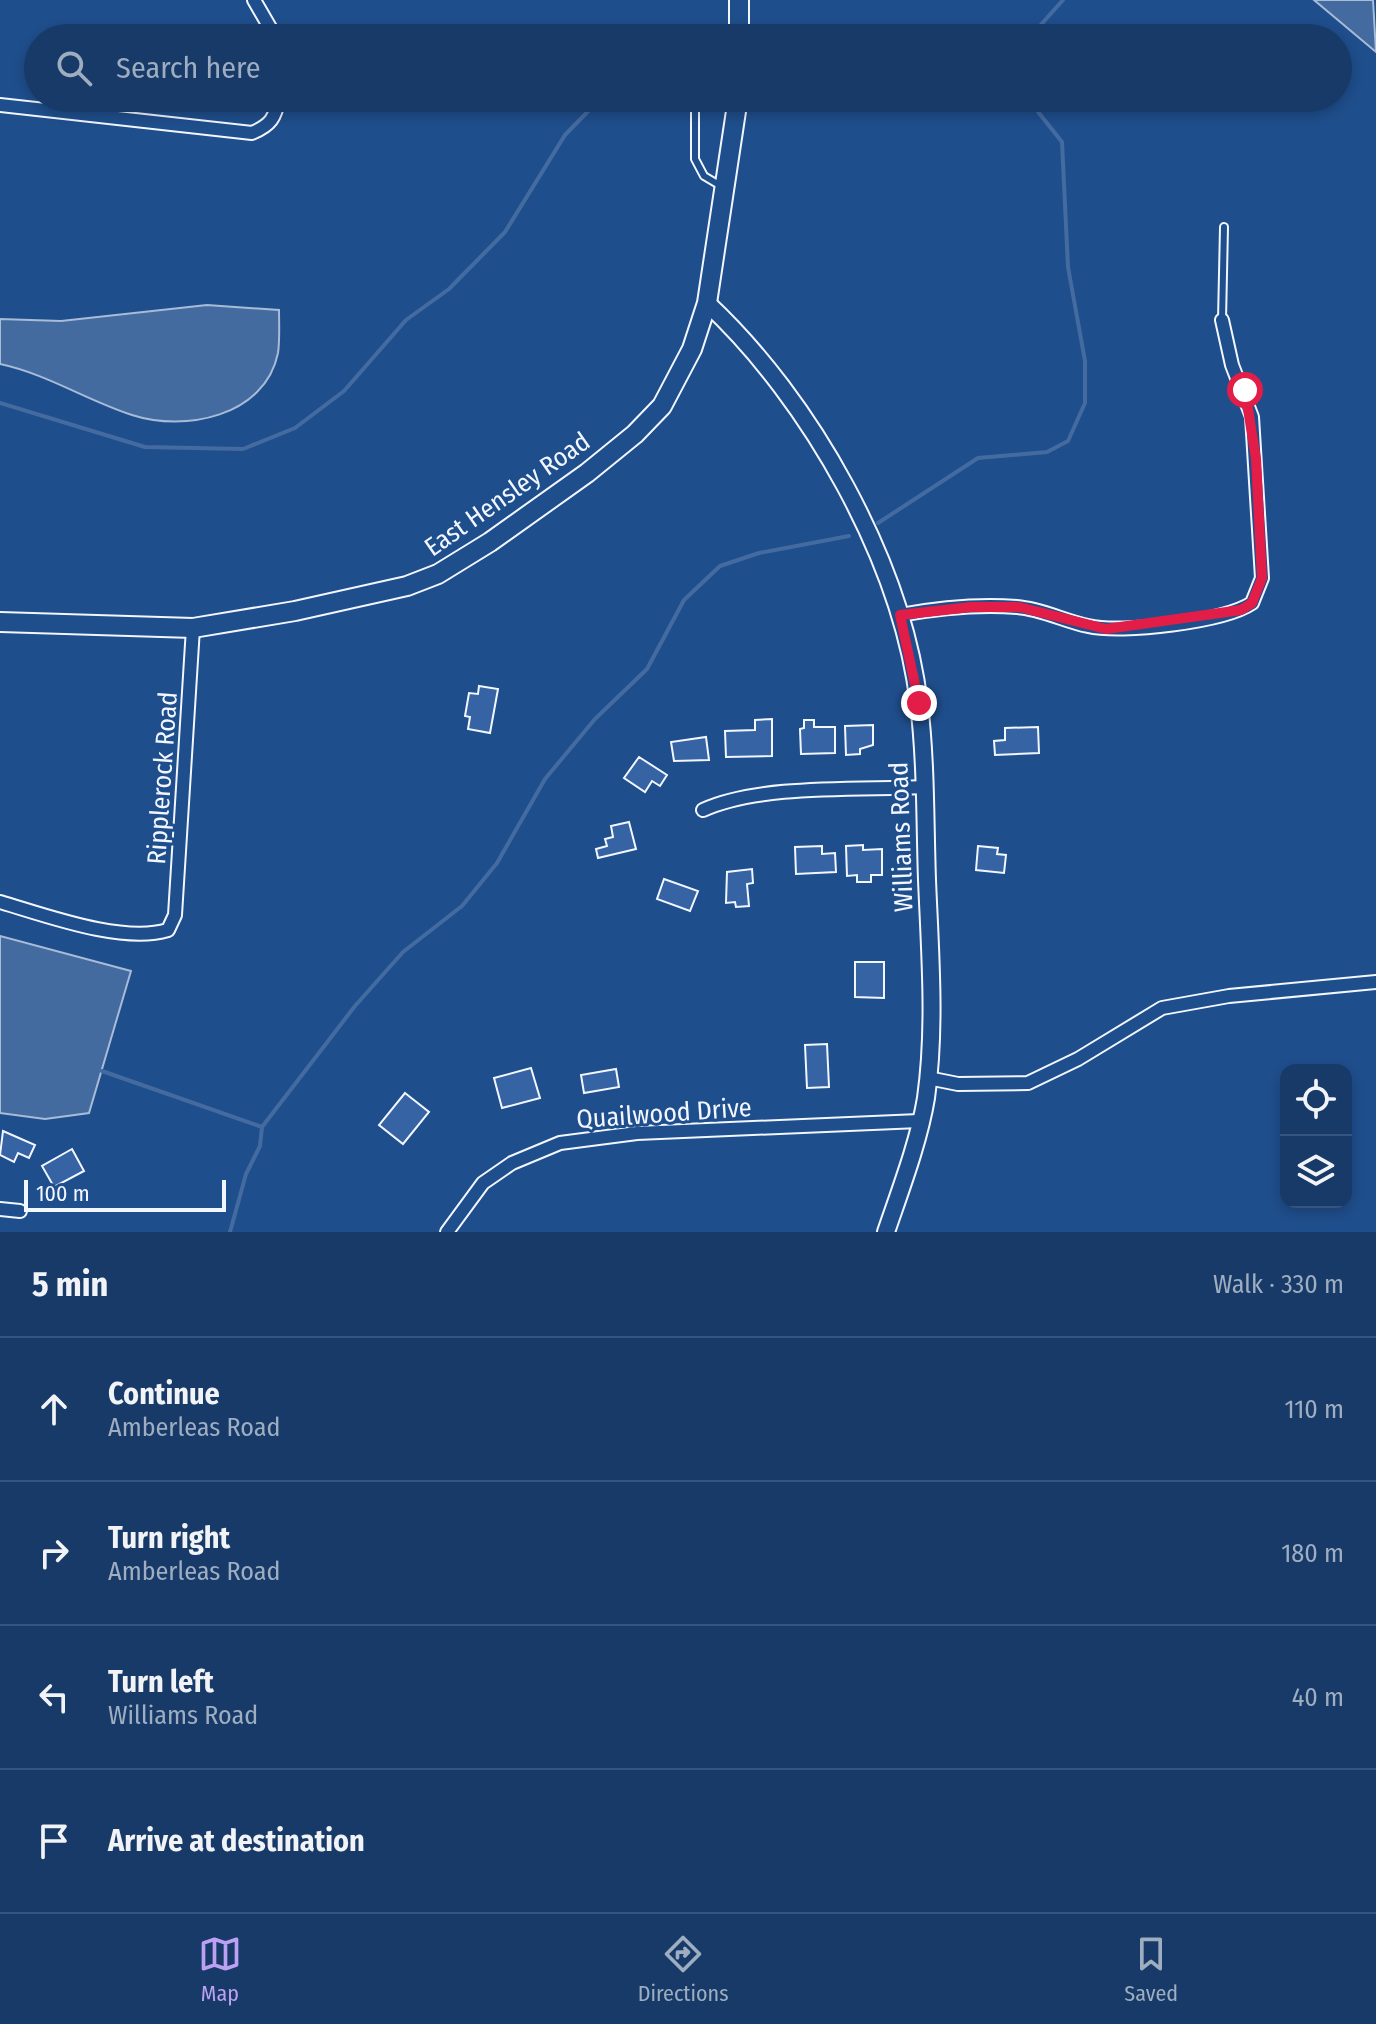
<!DOCTYPE html>
<html lang="en">
<head>
<meta charset="utf-8">
<style>
  :root { --surface:#173a69; --page:#20416f; --text:#f1f3f6; --muted:#9eadc0; --line:#36547d; --accent:#bca0f2 }
  body { margin:0; font-family:"Fira Sans Condensed",sans-serif; background:var(--page); color:var(--text) }
  .controls { position:absolute; right:24px; bottom:24px; display:grid; overflow:hidden; border-radius:16px; box-shadow:0 4px 12px #0003 }
  .controls button { width:72px; height:72px; display:grid; place-items:center; padding:0; border:0; border-bottom:2px solid var(--line); background:var(--surface); color:var(--text); font:40px sans-serif }
  .scale { position:absolute; left:24px; bottom:20px; width:202px; box-sizing:border-box; padding-left:8px; border:4px solid #f2f6ff; border-top:0; font-size:22px; line-height:28px; white-space:nowrap; color:#f2f6ff; -webkit-text-stroke:6px #1f4e8c; paint-order:stroke }
  .stop { position:absolute; width:24px; height:24px; margin:-18px; border:6px solid #e11d48; border-radius:50%; background:#fff }
  .stop.end { background:#e11d48; border-color:#fff; box-shadow:0 2px 8px #0008 }
  .list { margin:0; padding:0; list-style:none }
  h2 { display:flex; justify-content:space-between; align-items:center; height:104px; margin:0; padding:0 32px; font-size:34px }
  h2 small { font-size:26px; font-weight:400; color:var(--muted) }
  .list li { display:grid; grid-template-columns:52px 1fr auto; gap:24px; align-items:center; box-sizing:border-box; height:144px; padding:0 32px; border-top:2px solid var(--line) }
  .list b { display:block; font-size:30px; white-space:nowrap }
  .list p { margin:0; font-size:26px; white-space:nowrap; color:var(--muted) }
  .list em { font-size:26px; font-style:normal; color:var(--muted) }
  .icon { flex:none; width:44px; height:44px; fill:none; stroke:currentColor; stroke-width:2; stroke-linecap:round; stroke-linejoin:round }
  .map { position:relative; flex:none; width:1376px; height:1232px; overflow:hidden }
  .search { position:absolute; background:var(--surface); box-shadow:0 4px 12px #0003; left:24px; right:24px; top:24px; height:88px; display:flex; align-items:center; gap:20px; box-sizing:border-box; padding:0 28px; border-radius:44px; color:var(--muted); font-size:30px }
  .sheet { height:680px; background:var(--surface) }
  nav { display:flex; justify-content:space-around; align-items:center; box-sizing:border-box; height:112px; border-top:2px solid var(--line); background:var(--surface); font-size:22px; color:var(--muted) }
  nav a { display:grid; justify-items:center; gap:4px }
  nav .on { color:var(--accent) }
  .map>svg:first-child { display:block }
</style>
</head>
<body>
<div class="map">
<svg width="1376" height="1232" viewBox="0 0 1376 1232">
  <rect width="100%" height="100%" fill="#1f4e8c"/>
  <g fill="#446ba0" stroke="#a8bbd7" stroke-width="2">
    <path d="M1314,0h59l3,52z"/>
    <path d="M207,305l72,5c0,14 1,29 -1,43 -13,64 -94,79 -146,62 -46,-15 -85,-41 -132,-51v-45l61,2z"/>
    <path d="M0,936l131,35 -42,142 -44,6 -45,-6z"/>
  </g>
  <g fill="none" stroke-linecap="round" stroke-linejoin="round">
    <g stroke="#446ba0" stroke-width="4">
      <path d="M632,38l4,-8"/>
      <path d="M1029,38l34,-38"/>
      <path d="M0,403l145,44 98,2 52,-21 49,-37 62,-71 43,-31 56,-57 60,-97 36,-37"/>
      <path d="M878,523l100,-65 69,-6 21,-11 17,-38v-42l-17,-94 -6,-125 -35,-44"/>
      <path d="M102,1071l160,56"/>
      <path d="M230,1232l16,-58 14,-28 2,-19 93,-121 48,-54 59,-46 35,-43 48,-84 50,-60 52,-50 37,-69 36,-34 39,-13 90,-17"/>
    </g>
  </g>
  <g fill="#3563a3" stroke="#f2f6ff" stroke-width="2">
    <path d="M479,686l19,3 -8,44 -22,-4 2,-12 -5,-1 4,-23 9,1z"/>
    <path d="M772,719v37l-46,1 -1,-26 30,-1v-10z"/>
    <path d="M804,720h10v7h21v26l-34,1 -1,-25 4,-1z"/>
    <path d="M873,725v20l-13,4v5l-14,1 -1,-29z"/>
    <path d="M1038,727l1,26 -44,2 -1,-14 11,-1v-12z"/>
    <path d="M706,737l3,23 -35,1 -3,-19z"/>
    <path d="M639,757l28,18 -7,11 -8,-5 -7,11 -21,-14z"/>
    <path d="M629,822l7,27 -38,9 -2,-9 11,-3 -2,-7 8,-2 -2,-11z"/>
    <path d="M863,845v5l19,-1v26h-11v7h-14v-7l-10,1 -1,-30z"/>
    <path d="M822,846v8l13,-1 1,19 -40,2 -1,-27z"/>
    <path d="M978,846l20,2 -1,6 9,1 -2,18 -28,-3z"/>
    <path d="M752,869l1,14 -6,1 2,22 -13,1 -1,-5 -9,1 1,-31z"/>
    <path d="M664,879l34,12 -8,20 -33,-12z"/>
    <path d="M855,962h29v36l-29,-1z"/>
    <path d="M827,1044l2,43 -22,1 -2,-43z"/>
    <path d="M531,1068l9,30 -38,10 -8,-30z"/>
    <path d="M616,1069l3,18 -35,6 -3,-18z"/>
    <path d="M405,1093l24,19 -26,32 -24,-19z"/>
    <path d="M3,1131l32,14 -6,13 -11,-5 -4,9 -14,-7z"/>
    <path d="M72,1149l12,22 -30,16 -12,-21z"/>
  </g>
  <g fill="none" stroke-linecap="round" stroke-linejoin="round">
    <g stroke="#f2f6ff" stroke-width="10">
      <g id="service">
        <path d="M695,98v61l9,17 17,10"/>
        <path d="M1222,320l2,-93"/>
      </g>
    </g>
    <g stroke="#f2f6ff" stroke-width="16">
      <g id="minor">
        <path d="M254,0l22,38"/>
        <path d="M0,105l252,28c19,-8 23,-15 27,-35"/>
        <path d="M900,615c38,-7 78,-11 117,-8 25,2 47,14 71,19 34,8 136,-4 164,-23l10,-25 -10,-161 -20,-52 -10,-45"/>
        <path d="M703,810c56,-26 158,-20 221,-23"/>
        <path d="M0,902c45,13 122,42 168,28l7,-15 18,-287"/>
        <path d="M928,1078l30,6 70,-1 50,-24 84,-51 67,-12 147,-14"/>
        <path d="M0,1209l20,2"/>
        <path d="M447,1232l36,-49 29,-20 48,-20 77,-10 282,-12"/>
      </g>
    </g>
    <g stroke="#f2f6ff" stroke-width="20">
      <path id="tertiary" d="M707,303c104,97 195,259 212,401 7,58 6,118 8,176 3,72 9,147 -1,218 -7,43 -26,93 -40,134"/>
    </g>
    <g stroke="#f2f6ff" stroke-width="22">
      <g id="secondary">
        <path d="M739,38v-38"/>
        <path d="M0,622l193,6 102,-17 112,-25 31,-12 52,-32 97,-69 48,-39 27,-28 30,-57 15,-46 31,-205"/>
      </g>
    </g>
    <use href="#service" stroke="#1f4e8c" stroke-width="6"/>
    <use href="#minor" stroke="#1f4e8c" stroke-width="12"/>
    <use href="#tertiary" stroke="#1f4e8c" stroke-width="16"/>
    <use href="#secondary" stroke="#1f4e8c" stroke-width="18"/>
  </g>
  <g fill="none" stroke-linecap="round" stroke-linejoin="round">
    <path stroke="#e11d48" stroke-width="10" d="M919,703l-19,-88 71,-8h48l87,22 135,-19 11,-7 10,-25 -6,-119 -11,-69"/>
  </g>
  <g text-anchor="middle" stroke-width="6" stroke-linejoin="round" paint-order="stroke">
    <g font-size="26" fill="#f2f6ff" stroke="#1f4e8c">
      <text transform="translate(507 494) rotate(-35)" y="9">East Hensley Road</text>
      <text transform="translate(162 778) rotate(-86)" y="9">Ripplerock Road</text>
      <text transform="translate(901 837) rotate(-92)" y="9">Williams Road</text>
      <text transform="translate(664 1113) rotate(-4)" y="9">Quailwood Drive</text>
    </g>
  </g>
</svg>
<div class="controls">
<button><svg class="icon" aria-label="locate" viewBox="0 0 24 24"><circle cx="12" cy="12" r="6"/><path d="M12 2v4M12 18v4M2 12h4M18 12h4"/></svg></button>
<button><svg class="icon" aria-label="layers" viewBox="0 0 24 24"><path d="M12 4l9 5-9 5-9-5zM3 14l9 5 9-5"/></svg></button>
</div>
<div class="scale">100 m</div>
<div class="stop" style="left:1245px;top:390px"></div>
<div class="stop end" style="left:919px;top:703px"></div>
<div class="search"><svg class="icon" aria-label="search" viewBox="0 0 24 24"><circle cx="10" cy="10" r="6"/><path d="M15 15l6 6"/></svg>Search here</div>
</div>
<section class="sheet">
<h2>5 min<small>Walk · 330 m</small></h2>
<ul class="list">
<li><svg class="icon" aria-label="ahead" viewBox="0 0 24 24"><path d="M12 20V5M6 11l6-6 6 6"/></svg><div><b>Continue</b><p>Amberleas Road</p></div><em>110 m</em></li>
<li><svg class="icon" aria-label="right" viewBox="0 0 24 24"><path d="M7 20v-9h11M14 6l5 5-5 5"/></svg><div><b>Turn right</b><p>Amberleas Road</p></div><em>180 m</em></li>
<li><svg class="icon" aria-label="left" viewBox="0 0 24 24"><path d="M17 20v-9H6M10 6l-5 5 5 5"/></svg><div><b>Turn left</b><p>Williams Road</p></div><em>40 m</em></li>
<li><svg class="icon" aria-label="arrive" viewBox="0 0 24 24"><path d="M6 21V4h12l-3 4 3 4H6"/></svg><div><b>Arrive at destination</b></div></li>
</ul>
</section>
<nav>
<a class="on"><svg class="icon" aria-label="map" viewBox="0 0 24 24"><path d="M3 6l6-2 6 2 6-2v14l-6 2-6-2-6 2zM9 4v14M15 6v14"/></svg>Map</a>
<a><svg class="icon" aria-label="directions" viewBox="0 0 24 24"><path d="M12 3l9 9-9 9-9-9zM9 14v-3h6M13 9l2 2-2 2"/></svg>Directions</a>
<a><svg class="icon" aria-label="saved" viewBox="0 0 24 24"><path d="M7 4h10v16l-5-4-5 4z"/></svg>Saved</a>
</nav>
</body>
</html>
